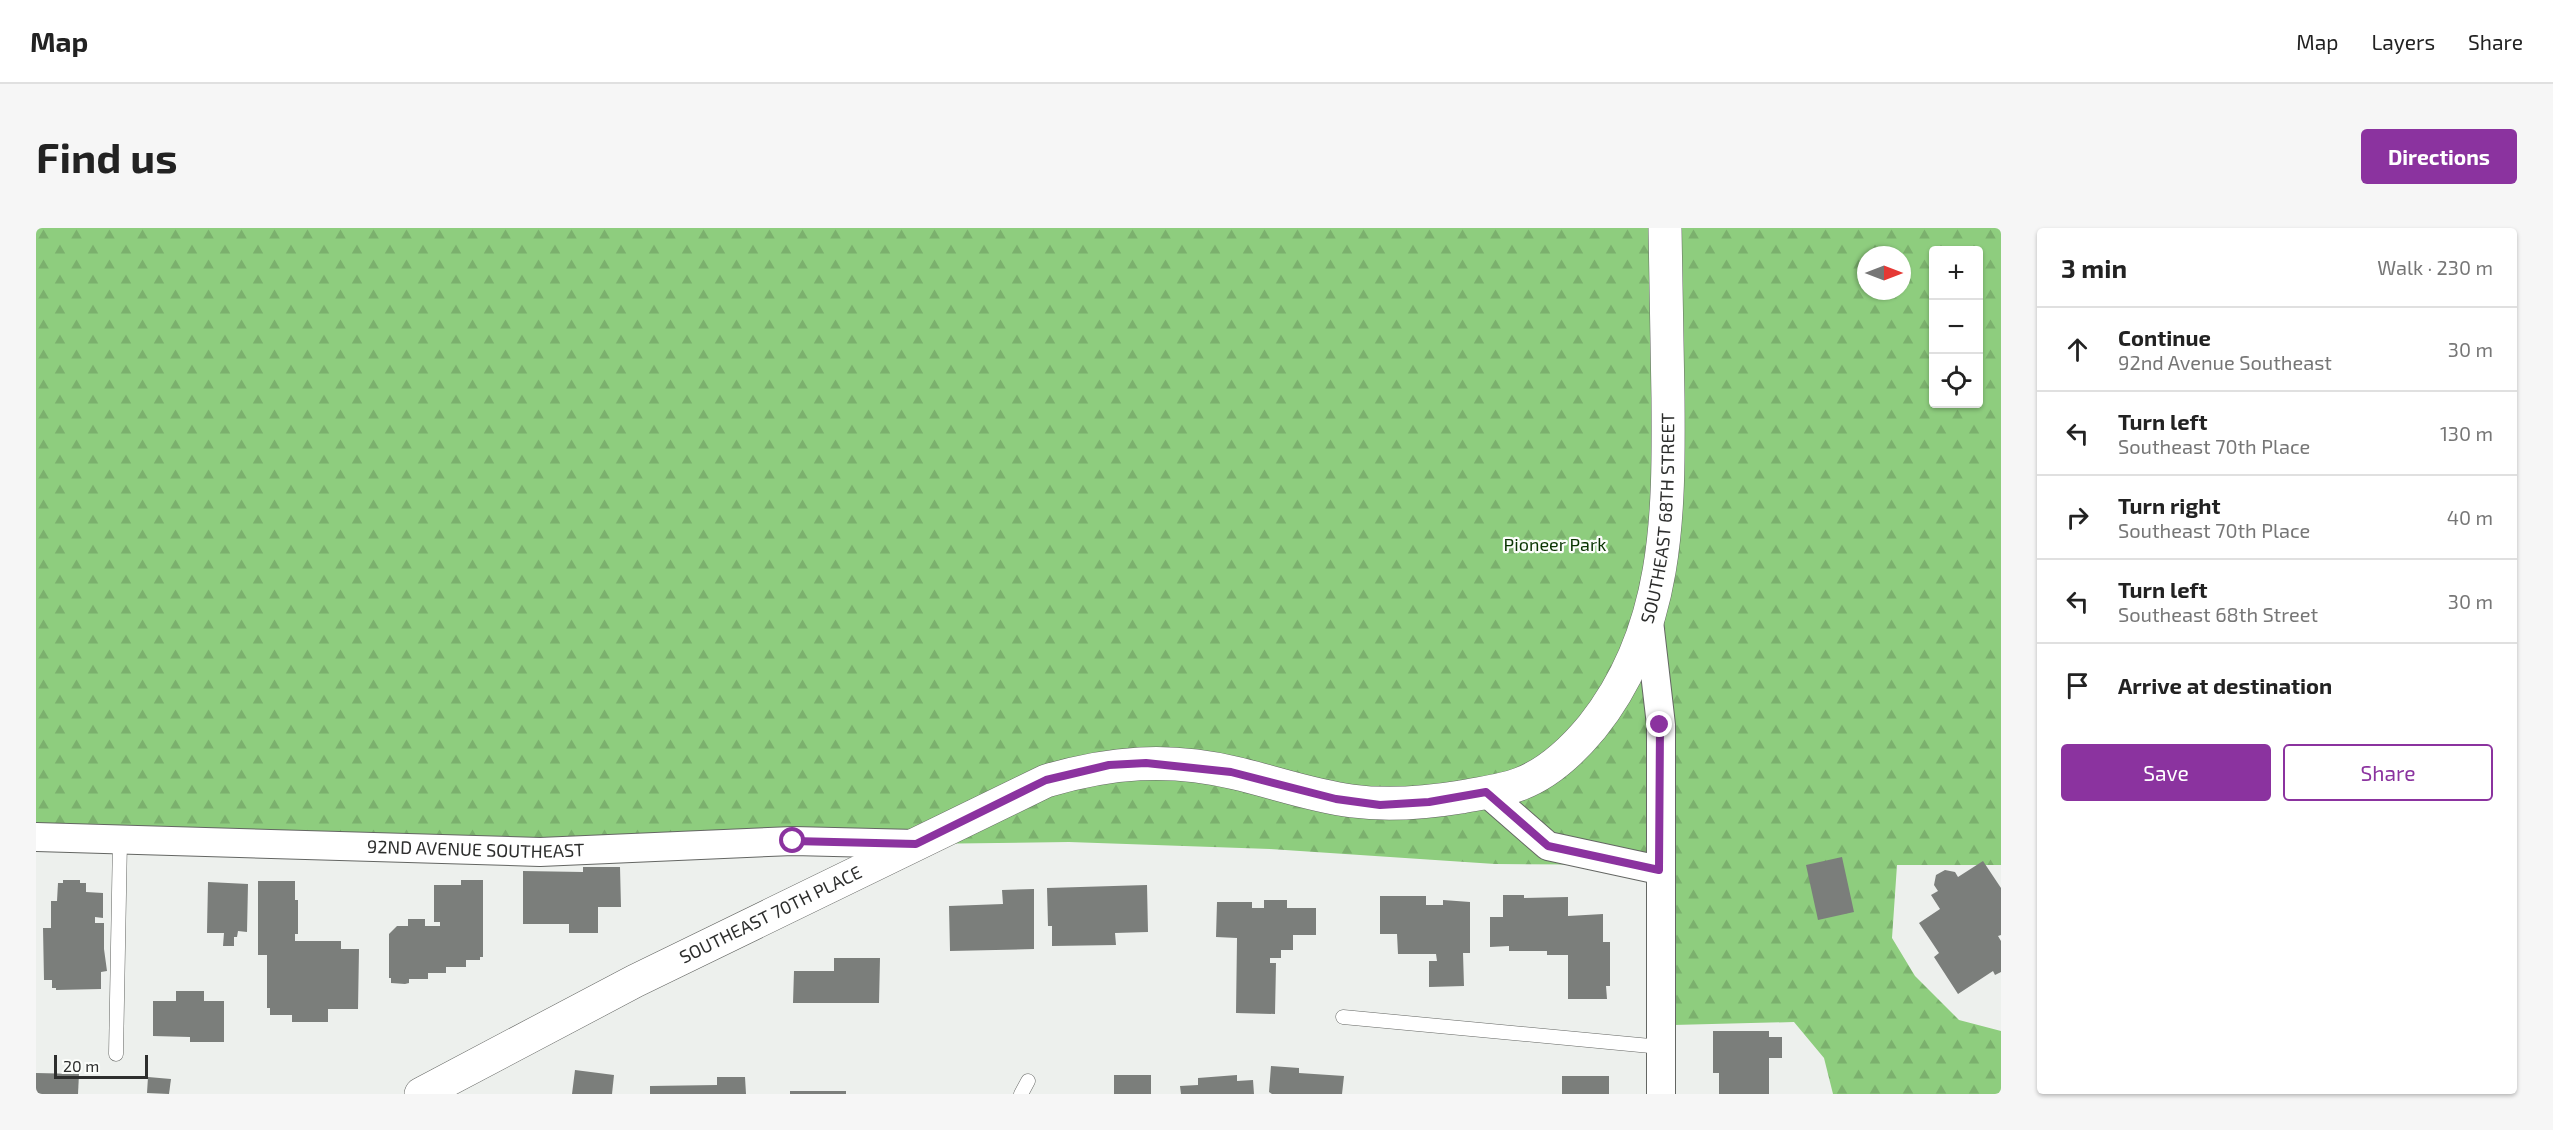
<!DOCTYPE html>
<html lang="en">
<head>
<meta charset="utf-8">
<style>
  :root { --surface:#fff; --page:#f6f6f6; --text:#222; --muted:#767676; --line:#e0e0e0; --accent:#8b339f }
  body { margin:0; font-family:"Exo 2",sans-serif; background:var(--page); color:var(--text) }
  .controls { position:absolute; right:18px; top:18px; display:grid; overflow:hidden; border-radius:6px; box-shadow:0 2px 4px #0004 }
  .controls button { width:54px; height:54px; display:grid; place-items:center; padding:0; border:0; border-bottom:2px solid var(--line); background:var(--surface); color:var(--text); font:30px sans-serif }
  .compass { position:absolute; left:1821px; top:18px; width:54px; height:54px; border-radius:50%; background:var(--surface); box-shadow:0 2px 4px #0004; rotate:90deg }
  .scale { position:absolute; left:18px; bottom:15px; width:94px; box-sizing:border-box; padding-left:6px; border:3px solid #2d2e2d; border-top:0; font-size:16px; line-height:21px; white-space:nowrap; color:#2d2e2d; -webkit-text-stroke:4px #fbfdfa; paint-order:stroke }
  .stop { position:absolute; width:18px; height:18px; margin:-14px; border:4px solid #8b339f; border-radius:50%; background:#fff }
  .stop.end { background:#8b339f; border-color:#fff; box-shadow:0 2px 6px #0008 }
  .list { margin:0; padding:0; list-style:none }
  h2 { display:flex; justify-content:space-between; align-items:center; height:78px; margin:0; padding:0 24px; font-size:26px }
  h2 small { font-size:20px; font-weight:400; color:var(--muted) }
  .list li { display:grid; grid-template-columns:39px 1fr auto; gap:18px; align-items:center; box-sizing:border-box; height:84px; padding:0 24px; border-top:2px solid var(--line) }
  .list b { display:block; font-size:22px; white-space:nowrap }
  .list p { margin:0; font-size:20px; white-space:nowrap; color:var(--muted) }
  .list em { font-size:20px; font-style:normal; color:var(--muted) }
  .actions { display:flex; gap:12px; padding:18px 24px }
  .actions a { flex:1; padding:14px 0; border:2px solid var(--accent); border-radius:6px; text-align:center; font-size:21px; color:var(--accent) }
  .actions .main { background:var(--accent); color:#fff }
  .icon { flex:none; width:33px; height:33px; fill:none; stroke:currentColor; stroke-width:2; stroke-linecap:round; stroke-linejoin:round }
  .map { position:relative; flex:none; width:1965px; height:866px; overflow:hidden; border-radius:6px }
  header { display:flex; align-items:center; gap:36px; box-sizing:border-box; height:84px; padding:0 30px; background:var(--surface); border-bottom:2px solid var(--line) }
  header strong { font-size:28px }
  nav { display:flex; gap:33px; margin-inline-start:auto; font-size:21px }
  .intro { display:flex; align-items:center; justify-content:space-between; box-sizing:border-box; height:144px; padding:0 36px }
  h1 { margin:0; font-size:42px }
  .button { padding:15px 27px; border-radius:6px; background:var(--accent); color:#fff; font-size:21px; font-weight:700 }
  main { display:flex; gap:36px; padding:0 36px }
  aside { flex:1; background:var(--surface); border-radius:6px; box-shadow:0 2px 4px #0004 }
  .map>svg:first-child { display:block }
</style>
</head>
<body>
<header>
<strong>Map</strong>
<nav><a>Map</a><a>Layers</a><a>Share</a></nav>
</header>
<div class="intro"><h1>Find us</h1><a class="button">Directions</a></div>
<main>
<div class="map">
<svg width="1965" height="866" viewBox="0 0 1965 866">
  <defs>
    <pattern id="forest-firs" width="22" height="20" patternUnits="userSpaceOnUse" patternTransform="scale(1.5)"><rect width="22" height="20" fill="#8ecd7e"/><path d="M5 1l3.5 6h-7zM16 11l3.5 6h-7z" fill="#7bb06d"/></pattern>
  </defs>
  <rect width="100%" height="100%" fill="#edf0ed"/>
  <path fill="url(#forest-firs)" fill-rule="evenodd" d="M0,0h1965v637h-104l-5,73 23,38 44,44 42,11v63h-168l-9,-36 -30,-36 -121,3 2,-160 -180,-1 -225,-15 -201,-7 -153,2 -371,-4 -509,-10zM1898,22h44v154h-44zM1830,27h36v36h-36z"/>
  <g fill="#7b7e7b">
    <path d="M1806,629l12,55 -36,8 -12,-55z"/>
    <path d="M1947,633l18,27v47l-3,1 3,5v31l-6,3 -2,-4 -35,23 -24,-37 5,-4 -20,-30 21,-14 -9,-14 7,-4 -4,-6 2,-10 9,-5 10,2 3,5z"/>
    <path d="M547,639h37l1,40h-23v26h-29v-9h-46v-53l60,1z"/>
    <path d="M27,652h17v3h6v9l17,1v25l-8,-1v6h9v26l3,22 -6,1v17l-45,1v-2h-4v-8h-8l-1,-52h8v-27h6l1,-18h5z"/>
    <path d="M425,652h22v77h-3v3h-14v7h-20v6h-18v6h-19v4l-4,1 -14,-1v-5h-2v-44l8,-8h11v-7h17v7h15v-4h-6v-37h27z"/>
    <path d="M222,653h37v19h3v34h-3v7h46v8h18l-1,60h-30v13h-36v-7h-22v-7h-3v-53h-9z"/>
    <path d="M172,654l40,2 -1,48 -9,-1 -1,6h-3v9h-11l1,-13h-17z"/>
    <path d="M1111,657l1,47 -33,1 1,12 -64,1v-20h-4l-1,-38z"/>
    <path d="M998,661v60l-84,2 -1,-45 54,-2 -1,-14z"/>
    <path d="M1467,667h21v3l44,-1v19l35,-2v28h7v44h-4l1,13h-39v-44h-21v-4h-38v-5l-19,1v-30h13z"/>
    <path d="M1344,668h46v9h17v-5l27,2v51h-7l1,33 -35,1v-26h8l-1,-7h-38l-1,-20h-17z"/>
    <path d="M1228,672h23v8h29v27h-23v15h-12v8h-11v5h6l-1,51 -39,-1 1,-75 -21,-1 1,-35h35v6h12z"/>
    <path d="M798,730h46l-1,45h-86l1,-32h40z"/>
    <path d="M140,763h28v10h20v41h-34v-5l-37,-1v-35h23z"/>
    <path d="M1677,803h56v6h13v21h-13v36h-50v-21h-6z"/>
    <path d="M1235,838l28,2v5l45,3 -2,18h-70l-3,-2z"/>
    <path d="M539,842l39,5 -2,19h-40z"/>
    <path d="M0,845l43,1 -1,20h-42z"/>
    <rect x="1078" y="847" width="37" height="19"/>
    <path d="M1201,847v6l16,-1 1,14h-73l-1,-8 18,-1v-7z"/>
    <rect x="1526" y="848" width="47" height="18"/>
    <path d="M112,849l23,2 -2,15 -22,-1z"/>
    <path d="M681,849h28l1,17h-96v-8l67,-1z"/>
    <rect x="754" y="863" width="56" height="3"/>
  </g>
  <g fill="none" stroke-linecap="round" stroke-linejoin="round">
    <g stroke="#646663" stroke-width="15">
      <g id="lane">
        <path d="M1307,789l318,30"/>
        <path d="M80,826l4,-214"/>
        <path d="M985,866l7,-13"/>
      </g>
    </g>
    <g stroke="#646663" stroke-width="30">
      <g id="street">
        <path d="M1613,393l12,104v369"/>
        <path d="M1450,564l62,54 111,24"/>
        <path id="s1" d="M0,609l504,15 253,-11 123,3"/>
      </g>
    </g>
    <g stroke="#646663" stroke-width="34">
      <g id="secondary">
        <path id="s2" d="M385,866l214,-113 411,-200c64,-19 123,-24 189,-8 39,9 77,23 117,28 37,5 72,2 109,-4 19,-4 41,-6 59,-13 29,-11 53,-34 72,-57 77,-96 77,-212 76,-329 -1,-57 -2,-113 -3,-170"/>
      </g>
    </g>
    <use href="#lane" stroke="#fff" stroke-width="14"/>
    <use href="#street" stroke="#fff" stroke-width="28"/>
    <use href="#secondary" stroke="#fff" stroke-width="33"/>
  </g>
  <g fill="none" stroke-linecap="round" stroke-linejoin="round">
    <path stroke="#8b339f" stroke-width="8" d="M757,613l123,3 130,-64 63,-15 37,-2 85,9 105,27 44,6 49,-3 57,-10 62,54 111,24 1,-145"/>
  </g>
  <g text-anchor="middle" stroke-width="4.5" stroke-linejoin="round" paint-order="stroke">
    <g font-size="18" fill="#2d2e2d" stroke="#fbfdfa">
      <text dy="6" stroke="none"><textPath href="#s2" startOffset="1498">SOUTHEAST 68TH STREET</textPath></text>
      <text dy="6" stroke="none"><textPath href="#s1" startOffset="440">92ND AVENUE SOUTHEAST</textPath></text>
      <text dy="6" stroke="none"><textPath href="#s2" startOffset="393">SOUTHEAST 70TH PLACE</textPath></text>
    </g>
    <g font-size="18" fill="#093400" stroke="#fbfdfa">
      <text x="1519" y="323">Pioneer Park</text>
    </g>
  </g>
</svg>
<div class="controls">
<button>+</button>
<button>−</button>
<button><svg class="icon" aria-label="locate" viewBox="0 0 24 24"><circle cx="12" cy="12" r="6"/><path d="M12 2v4M12 18v4M2 12h4M18 12h4"/></svg></button>
</div>
<svg class="compass" viewBox="-18 -18 36 36"><path d="M0-13l5 13h-10z" fill="#e53935"/><path d="M0 13l5-13h-10z" fill="#767676"/></svg>
<div class="scale">20 m</div>
<div class="stop" style="left:757px;top:613px"></div>
<div class="stop end" style="left:1624px;top:497px"></div>
</div>
<aside>
<h2>3 min<small>Walk · 230 m</small></h2>
<ul class="list">
<li><svg class="icon" aria-label="ahead" viewBox="0 0 24 24"><path d="M12 20V5M6 11l6-6 6 6"/></svg><div><b>Continue</b><p>92nd Avenue Southeast</p></div><em>30 m</em></li>
<li><svg class="icon" aria-label="left" viewBox="0 0 24 24"><path d="M17 20v-9H6M10 6l-5 5 5 5"/></svg><div><b>Turn left</b><p>Southeast 70th Place</p></div><em>130 m</em></li>
<li><svg class="icon" aria-label="right" viewBox="0 0 24 24"><path d="M7 20v-9h11M14 6l5 5-5 5"/></svg><div><b>Turn right</b><p>Southeast 70th Place</p></div><em>40 m</em></li>
<li><svg class="icon" aria-label="left" viewBox="0 0 24 24"><path d="M17 20v-9H6M10 6l-5 5 5 5"/></svg><div><b>Turn left</b><p>Southeast 68th Street</p></div><em>30 m</em></li>
<li><svg class="icon" aria-label="arrive" viewBox="0 0 24 24"><path d="M6 21V4h12l-3 4 3 4H6"/></svg><div><b>Arrive at destination</b></div></li>
</ul>
<div class="actions"><a class="main">Save</a><a>Share</a></div>
</aside>
</main>
</body>
</html>
